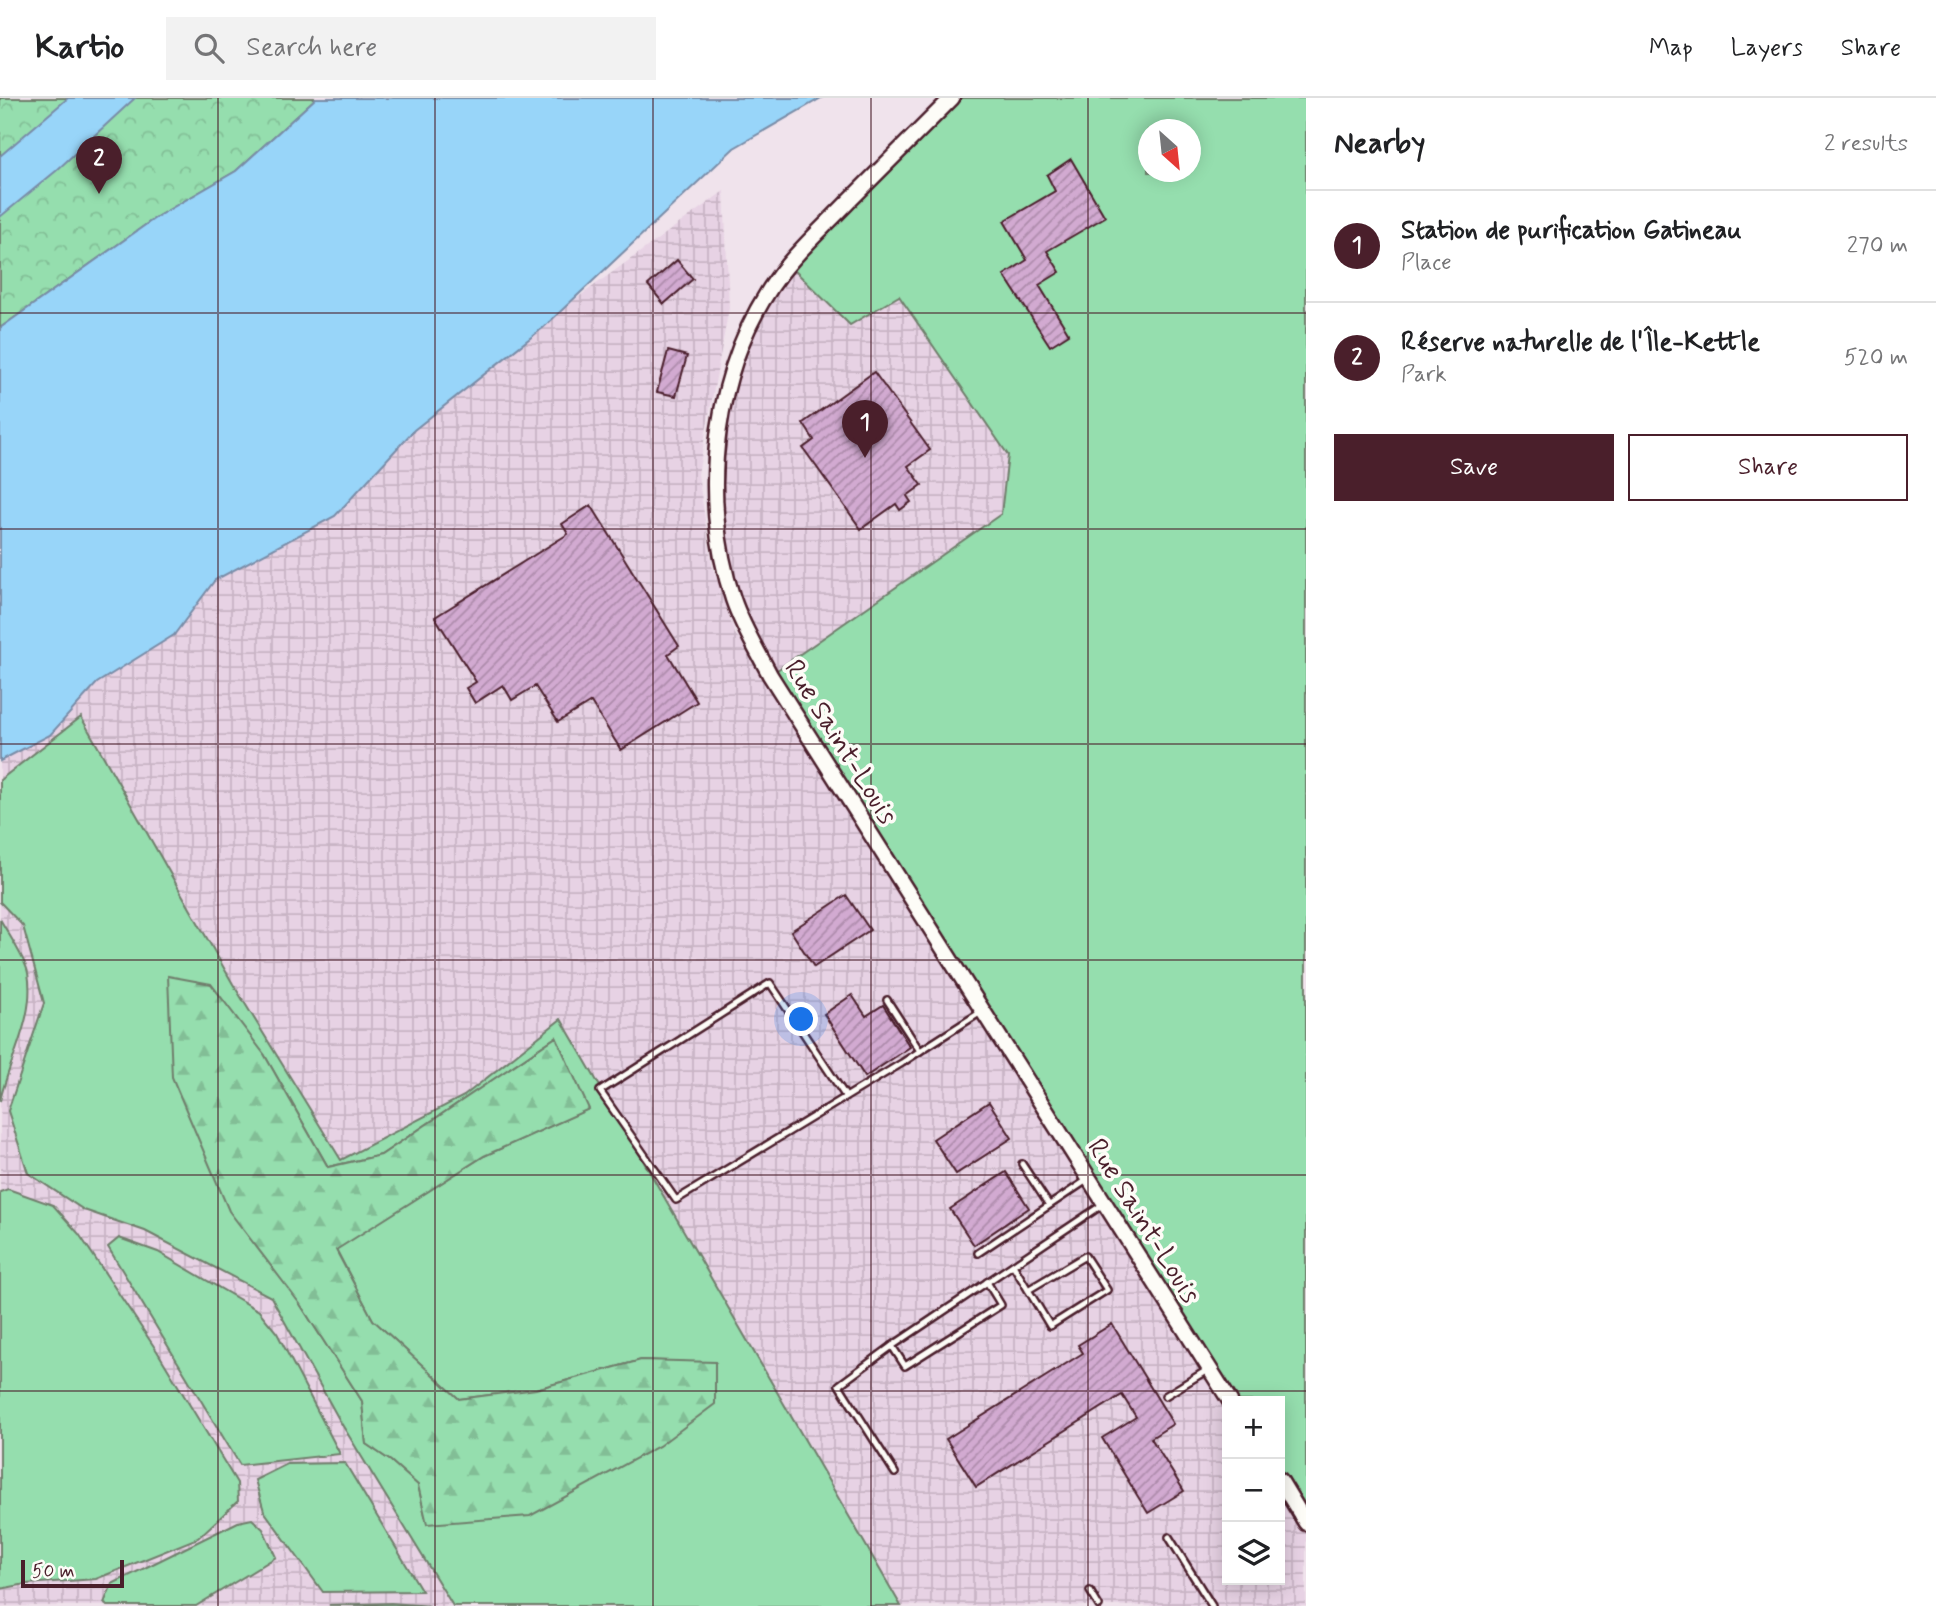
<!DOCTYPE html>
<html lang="en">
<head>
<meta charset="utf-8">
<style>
  :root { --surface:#fff; --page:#f2f2f2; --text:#202124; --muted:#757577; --line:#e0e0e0; --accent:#4a1f2b }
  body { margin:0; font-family:Mynerve,sans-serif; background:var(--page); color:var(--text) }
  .controls { position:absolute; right:21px; bottom:21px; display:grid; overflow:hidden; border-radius:0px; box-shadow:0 4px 18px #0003 }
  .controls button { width:63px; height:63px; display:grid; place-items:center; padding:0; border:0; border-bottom:2px solid var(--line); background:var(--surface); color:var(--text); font:35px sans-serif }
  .compass { position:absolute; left:1138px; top:21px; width:63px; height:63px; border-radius:50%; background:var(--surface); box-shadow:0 4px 18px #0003; rotate:153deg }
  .scale { position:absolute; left:21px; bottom:18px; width:103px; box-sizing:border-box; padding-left:7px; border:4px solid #4a1f2b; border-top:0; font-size:19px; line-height:24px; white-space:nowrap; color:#4a1f2b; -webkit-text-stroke:5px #fdfcf7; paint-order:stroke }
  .you { position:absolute; left:802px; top:922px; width:24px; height:24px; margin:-18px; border:5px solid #fff; border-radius:50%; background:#1a73e8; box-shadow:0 0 0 10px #1a73e833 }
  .badge { display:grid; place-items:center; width:46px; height:46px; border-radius:50%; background:var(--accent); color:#fff; font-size:23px; font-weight:700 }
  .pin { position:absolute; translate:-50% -58px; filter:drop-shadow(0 2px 4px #0008) }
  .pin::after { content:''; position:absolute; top:37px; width:24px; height:21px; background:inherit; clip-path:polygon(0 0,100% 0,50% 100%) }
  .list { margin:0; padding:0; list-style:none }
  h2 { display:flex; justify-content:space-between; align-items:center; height:91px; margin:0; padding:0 28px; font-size:30px }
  h2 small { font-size:23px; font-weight:400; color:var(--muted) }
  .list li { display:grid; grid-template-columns:46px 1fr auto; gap:21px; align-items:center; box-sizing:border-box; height:112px; padding:0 28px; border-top:2px solid var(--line) }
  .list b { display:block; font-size:26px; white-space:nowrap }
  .list p { margin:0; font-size:23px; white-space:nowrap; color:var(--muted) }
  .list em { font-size:23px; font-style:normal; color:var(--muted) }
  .actions { display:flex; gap:14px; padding:21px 28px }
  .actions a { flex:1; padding:16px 0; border:2px solid var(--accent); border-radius:0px; text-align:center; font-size:24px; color:var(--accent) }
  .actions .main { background:var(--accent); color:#fff }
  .icon { flex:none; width:38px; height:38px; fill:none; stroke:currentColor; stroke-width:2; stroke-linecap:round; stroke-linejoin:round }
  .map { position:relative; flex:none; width:1306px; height:1508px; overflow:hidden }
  header { display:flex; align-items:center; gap:42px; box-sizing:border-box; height:98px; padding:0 35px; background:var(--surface); border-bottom:2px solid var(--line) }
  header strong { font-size:33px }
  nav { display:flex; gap:38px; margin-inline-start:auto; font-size:24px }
  .search { width:490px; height:63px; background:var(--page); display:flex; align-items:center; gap:18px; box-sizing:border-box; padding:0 24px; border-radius:0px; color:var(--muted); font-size:26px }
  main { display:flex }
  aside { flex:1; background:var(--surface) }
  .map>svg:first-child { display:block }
</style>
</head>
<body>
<header>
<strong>Kartio</strong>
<div class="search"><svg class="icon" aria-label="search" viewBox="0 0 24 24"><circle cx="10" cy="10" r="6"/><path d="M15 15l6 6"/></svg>Search here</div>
<nav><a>Map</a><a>Layers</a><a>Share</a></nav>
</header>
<main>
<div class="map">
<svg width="1306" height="1508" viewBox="0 0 1306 1508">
  <defs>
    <pattern id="industrial-grid" width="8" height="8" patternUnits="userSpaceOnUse" patternTransform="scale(1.75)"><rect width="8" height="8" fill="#e7d2e4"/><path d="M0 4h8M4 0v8" fill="none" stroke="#c8b4c4"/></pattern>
    <pattern id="forest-firs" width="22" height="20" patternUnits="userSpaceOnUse" patternTransform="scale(1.75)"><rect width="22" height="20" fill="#95deae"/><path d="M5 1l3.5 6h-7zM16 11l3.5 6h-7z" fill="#82be96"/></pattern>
    <pattern id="park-crowns" width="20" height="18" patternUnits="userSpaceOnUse" patternTransform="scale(1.75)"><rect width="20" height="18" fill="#95deae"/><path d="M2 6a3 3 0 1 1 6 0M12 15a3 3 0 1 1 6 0" fill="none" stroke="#82be96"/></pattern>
    <pattern id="building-hatch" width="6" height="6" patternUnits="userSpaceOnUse" patternTransform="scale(1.75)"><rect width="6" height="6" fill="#d2aad1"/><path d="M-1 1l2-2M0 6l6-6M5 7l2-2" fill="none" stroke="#ac8aaa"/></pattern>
  </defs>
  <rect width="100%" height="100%" fill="#f0e3ec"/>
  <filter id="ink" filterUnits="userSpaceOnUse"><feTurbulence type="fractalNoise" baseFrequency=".0143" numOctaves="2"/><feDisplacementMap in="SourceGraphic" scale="14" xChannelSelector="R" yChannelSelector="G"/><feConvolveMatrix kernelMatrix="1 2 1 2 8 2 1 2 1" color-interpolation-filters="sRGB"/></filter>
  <g filter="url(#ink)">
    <path fill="url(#industrial-grid)" d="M724,93l5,117 -31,166 14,91 23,69 32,37 -27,-54 -25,-129 21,-126 52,-98 62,60 49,-28 109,159 -6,58 -100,70 325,818v179h53v-100l26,43v83h-1306v-868l536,-410z"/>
    <g fill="#95deae" stroke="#707e6c" stroke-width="2" fill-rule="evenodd">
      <path d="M952,0h354v1425l-26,-43v-79h-50l-460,-726 231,-161 7,-59 -109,-159 -49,29 -62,-61zM1148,32h42v42h-42z"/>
      <path d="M81,619l152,267 108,176 123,-64 97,-77 340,587h-448l-112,-183 -70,-126 -126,-66 -61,-21 -56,-37 -20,-62 36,-108 -21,-77 -23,-24v-122zM556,939l32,72 -104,47 -148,93 37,71 86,79 77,-10 105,-29 73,3 -287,161 -9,-39 -27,-24 -25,-17 -4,-43 -62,-97 -36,-250 64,113 53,-12z"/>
      <path d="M0,821c7,13 26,41 28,54 8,44 -19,86 -28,128z"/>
      <path d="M8,1091l45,16 26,29 78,117 80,132 1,18 -40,37 -102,41 -70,5 -26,5v-397z"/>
      <path d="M119,1140l39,14 101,59 18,22 63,121 -100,11 -132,-218z"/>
      <path d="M345,1365l77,128 -99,1 -59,-81 -9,-31 32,-16z"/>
      <path d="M252,1421l11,10 13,28 -80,49h-89l-3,-3 8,-19 126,-62z"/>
      <path d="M391,1505l39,3 -101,-1z"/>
    </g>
    <path fill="url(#forest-firs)" stroke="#707e6c" stroke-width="2" d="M168,878l43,8 53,70 64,113 53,-12 175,-118 33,72 -105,47 -148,94 37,70 86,79 77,-10 105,-29 74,2v42l-56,42 -129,70 -103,8 -9,-39 -27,-24 -25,-17 -4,-43 -62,-97 -71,-93 -57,-134z"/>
    <path fill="url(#park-crowns)" stroke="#707e6c" stroke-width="2" d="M0,0h316l-80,73 -78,45 -158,112z"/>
    <g fill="#98d5f9" stroke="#798ca7" stroke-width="2">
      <path d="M68,0h67l-79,73 -56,46v-61z"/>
      <path d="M316,0h505l-87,50 -190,179 -130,103 -79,86 -120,64 -41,55 -77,48 -47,52 -50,26v-433l158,-112 78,-45z"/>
    </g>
    <g fill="url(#building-hatch)" stroke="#4a1f2b" stroke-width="2">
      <path d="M1071,61l34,58 -58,34 13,21 -21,13 30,49 -19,12 -46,-71 23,-15 -23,-39 51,-30 -8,-16z"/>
      <path d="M677,162l16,19 -29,25 -16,-19z"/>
      <path d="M668,253l19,5 -11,40 -19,-4z"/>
      <path d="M874,274l56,78 -22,16 14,19 -15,11 4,6 -11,8 -4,-6 -35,25 -58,-81 11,-8 -11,-17z"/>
      <path d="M591,407l88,141 -11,8 29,48 -76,48 -30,-48 -33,20 -23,-36 -23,14 -9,-15 -28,18 -9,-15 10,-6 -41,-65 133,-83 -6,-10z"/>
      <path d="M846,797l24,35 -56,37 -23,-36z"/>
      <path d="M852,897l14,21 17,-11 27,42 -45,30 -41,-63z"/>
      <path d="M989,1004l23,36 -56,36 -23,-35z"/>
      <path d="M1006,1074l23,36 -55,37 -24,-36z"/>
      <path d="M1112,1226l61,100 -22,14 33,53 -36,22 -46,-75 34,-21 -14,-22 -146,92 -30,-48 137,-86 -5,-8z"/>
    </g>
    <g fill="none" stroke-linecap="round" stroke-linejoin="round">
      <g stroke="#4a1f2b" stroke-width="10">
        <g id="service">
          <path d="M887,902l33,51 61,-39"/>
          <path d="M846,999l-76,-114 -170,108 76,109 226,-137 18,-12"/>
          <path d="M1022,1066l27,41"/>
          <path d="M978,1155l109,-73"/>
          <path d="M1013,1167l37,61 57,-36 -22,-34 -57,34"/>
          <path d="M892,1248l13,20 96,-61 -14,-23"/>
          <path d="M1165,1298l44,-27"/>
          <path d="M895,1375l-56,-88 53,-39 210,-141"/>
          <path d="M1169,1439l43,69"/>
          <path d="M1090,1493l9,15"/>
        </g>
      </g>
      <g stroke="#4a1f2b" stroke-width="19">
        <g id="tertiary">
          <path d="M952,0c-34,34 -68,68 -102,102 -23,24 -49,47 -69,73 -67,89 -83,222 -48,326 9,27 24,51 37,76l460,726"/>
          <path d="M1280,1382l26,43"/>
        </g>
      </g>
      <use href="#service" stroke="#fdfcf7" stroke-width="5"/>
      <use href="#tertiary" stroke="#fdfcf7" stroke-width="14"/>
    </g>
  </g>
  <path fill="none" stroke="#4a1f2b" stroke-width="2" stroke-opacity="0.55" d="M218,0v1508M435,0v1508M653,0v1508M871,0v1508M1088,0v1508M0,215h1306M0,431h1306M0,646h1306M0,862h1306M0,1077h1306M0,1293h1306"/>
  <g text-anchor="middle" stroke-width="7" stroke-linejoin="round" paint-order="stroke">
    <g font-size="28" fill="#4a1f2b" stroke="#fdfcf7">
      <text transform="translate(842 643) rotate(58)" y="10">Rue Saint-Louis</text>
      <text transform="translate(1145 1122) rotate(58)" y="10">Rue Saint-Louis</text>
    </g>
  </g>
</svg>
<div class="controls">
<button>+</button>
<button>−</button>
<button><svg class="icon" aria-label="layers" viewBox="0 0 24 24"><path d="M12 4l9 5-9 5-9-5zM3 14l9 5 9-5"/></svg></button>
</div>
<svg class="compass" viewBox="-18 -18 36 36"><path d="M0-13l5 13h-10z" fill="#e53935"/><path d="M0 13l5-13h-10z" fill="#757577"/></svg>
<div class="scale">50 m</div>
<div class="you"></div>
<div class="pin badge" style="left:865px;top:360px">1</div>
<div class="pin badge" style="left:99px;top:96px">2</div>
</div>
<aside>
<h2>Nearby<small>2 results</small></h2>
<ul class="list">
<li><span class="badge">1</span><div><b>Station de purification Gatineau</b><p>Place</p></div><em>270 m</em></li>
<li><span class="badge">2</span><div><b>Réserve naturelle de l'Île-Kettle</b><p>Park</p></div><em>520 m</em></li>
</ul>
<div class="actions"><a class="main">Save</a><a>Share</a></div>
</aside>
</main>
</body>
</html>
